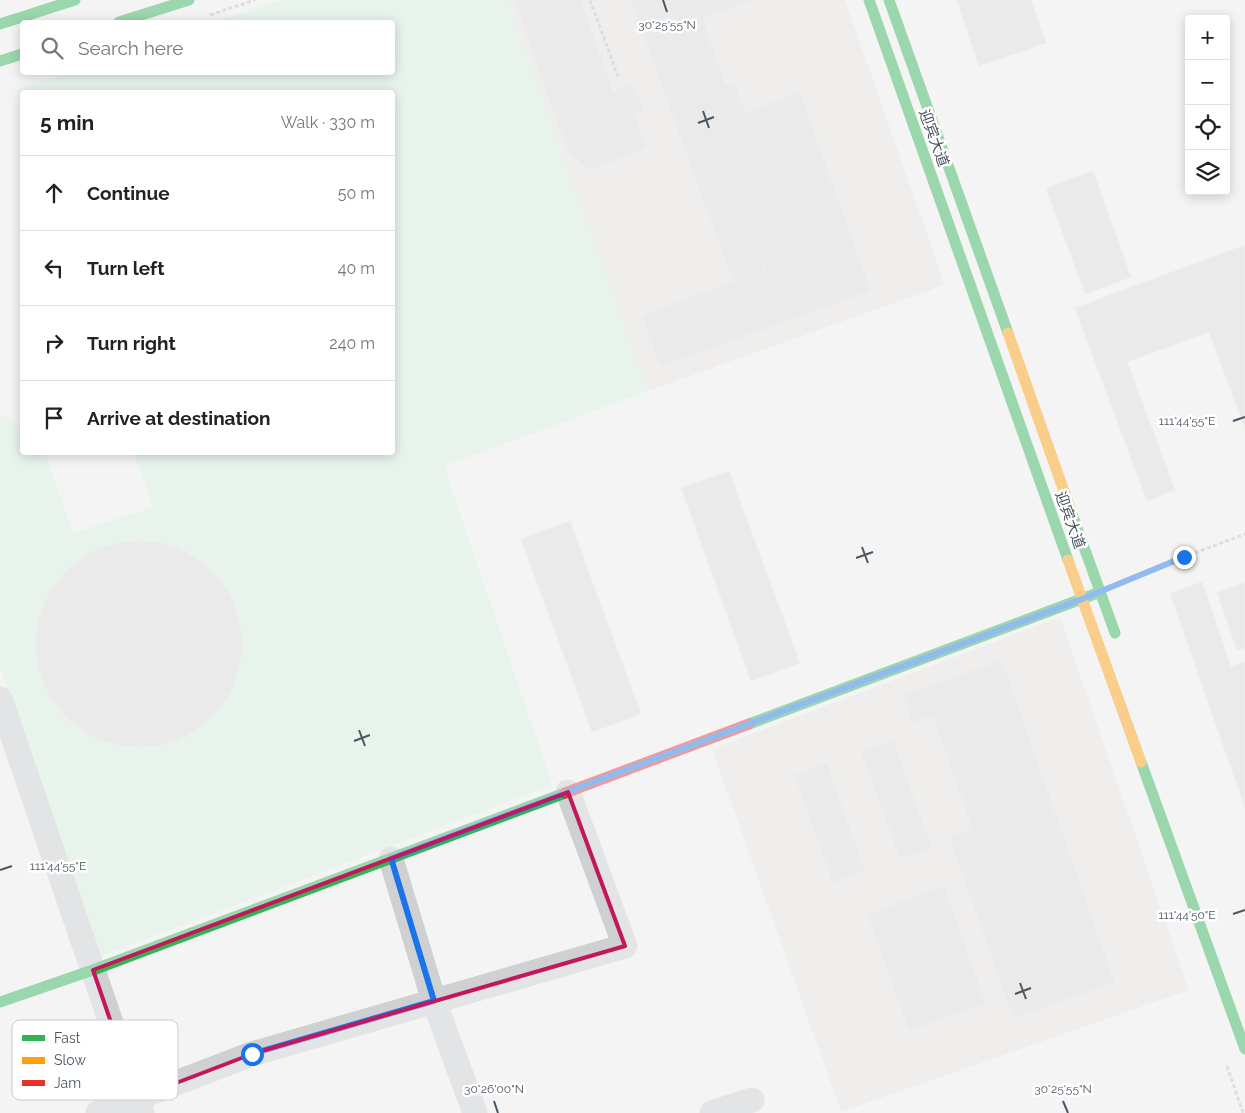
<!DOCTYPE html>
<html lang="en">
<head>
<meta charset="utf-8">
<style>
  :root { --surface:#fff; --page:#f2f2f2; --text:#222; --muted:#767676; --line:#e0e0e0 }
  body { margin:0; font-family:Raleway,"Noto Sans SC",sans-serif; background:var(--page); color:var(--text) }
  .controls { position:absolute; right:15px; top:15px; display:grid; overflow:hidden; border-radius:5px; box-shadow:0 2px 12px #0003 }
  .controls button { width:45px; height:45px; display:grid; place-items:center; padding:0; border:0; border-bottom:1px solid var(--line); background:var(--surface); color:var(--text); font:25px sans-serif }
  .stop { position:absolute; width:15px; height:15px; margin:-11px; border:4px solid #1a73e8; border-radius:50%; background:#fff }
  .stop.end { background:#1a73e8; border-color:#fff; box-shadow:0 1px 5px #0008 }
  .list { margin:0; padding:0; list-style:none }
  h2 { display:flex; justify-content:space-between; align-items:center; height:65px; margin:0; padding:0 20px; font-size:21px }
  h2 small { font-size:16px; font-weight:400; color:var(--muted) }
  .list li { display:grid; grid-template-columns:32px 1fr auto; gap:15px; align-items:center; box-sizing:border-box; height:75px; padding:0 20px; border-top:1px solid var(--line) }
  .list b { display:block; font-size:19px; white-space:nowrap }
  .list em { font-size:16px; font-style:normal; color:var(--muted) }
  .icon { flex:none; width:28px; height:28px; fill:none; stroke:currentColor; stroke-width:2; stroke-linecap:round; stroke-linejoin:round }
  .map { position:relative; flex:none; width:1245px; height:1113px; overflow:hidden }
  .search { position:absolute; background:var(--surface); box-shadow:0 2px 12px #0003; left:20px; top:20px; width:375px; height:55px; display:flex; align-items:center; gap:12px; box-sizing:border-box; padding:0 18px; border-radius:5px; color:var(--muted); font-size:19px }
  .panel { position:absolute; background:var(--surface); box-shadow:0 2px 12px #0003; left:20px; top:90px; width:375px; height:365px; border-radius:5px }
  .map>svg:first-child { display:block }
</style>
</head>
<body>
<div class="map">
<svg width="1245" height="1113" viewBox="0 0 1245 1113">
  <rect width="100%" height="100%" fill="#f4f4f4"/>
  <g fill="#e8e7e3">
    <path d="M507,0h338l100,285 -297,106z"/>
    <path d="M1060,617l129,373 -348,122 -129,-363z"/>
  </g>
  <path fill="#d9f2e3" d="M282,0h225l141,391 -204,75 108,319 -451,171 -101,-288v-255l22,15v24l23,1 28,80 80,-26 -19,-54 258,-1v-360h-370v13l-5,-15 51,-18h324v-50h-178z"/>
  <g fill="#ddddde" stroke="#e5e6e7">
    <path d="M514,0h67l32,91 21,-7 10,28 -9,3 12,34 -58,21 -22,-20z"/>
    <path d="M631,0h122l-108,39z"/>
    <path d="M957,0h74l15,43 -67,23z"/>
    <path d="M702,18l24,67 8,-3 11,30 -50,18 20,57 -15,5 -55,-153z"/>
    <path d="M800,92l71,199 -211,76 -18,-52 122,-45 5,13 40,-15 -36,-102 15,-5 -20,-57z"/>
    <path d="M768,104l20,57 -73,26 -20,-57z"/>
    <path d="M773,166l19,53 -17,6 -19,-52z"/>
    <path d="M1093,171l38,106 -46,17 -39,-106z"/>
    <path d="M756,173l19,52 17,-6 17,49 -40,15 -36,-102z"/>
    <path d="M733,181l31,89 -31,12 -33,-90z"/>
    <path d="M1245,245v183l-36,-96 -82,30 48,128 -28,11 -72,-193z"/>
    <path d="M729,471l71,192 -49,18 -70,-193z"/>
    <path d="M570,521l71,193 -49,18 -71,-193z"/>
    <circle cx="139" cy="644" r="103"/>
    <path d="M1202,582l29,85 14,-5v146l-75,-215z"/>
    <path d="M1245,583v65l-8,2 -20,-58z"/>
    <path d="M1002,660l113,323 -102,35 -64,-181 23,-8 -39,-113 -21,7 -9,-28z"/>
    <path d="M893,740l39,108 -32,11 -39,-107z"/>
    <path d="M827,763l38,108 -32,12 -39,-108z"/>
    <path d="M944,886l42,118 -77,27 -42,-117z"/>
  </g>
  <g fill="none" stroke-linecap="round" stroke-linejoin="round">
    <g stroke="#bcc7c4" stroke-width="3" stroke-dasharray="4 2.5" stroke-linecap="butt">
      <path d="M590,0l29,79"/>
      <path d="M210,15l45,-15"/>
      <path d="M1123,583l61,-26 61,-23"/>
      <path d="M1227,1066l16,47"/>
    </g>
    <g stroke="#ced0d2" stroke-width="25">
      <path d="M0,699l142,414"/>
      <path d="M391,859l43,142 41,112"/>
      <path d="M98,1113l154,-59 373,-108 -57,-154"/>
      <path d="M712,1113l40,-13"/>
    </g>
    <g stroke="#30b455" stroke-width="11">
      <path d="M869,0l199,560"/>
      <path d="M889,0l119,333"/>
      <path d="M119,22l70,-22"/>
      <path d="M0,24l75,-24"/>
      <path d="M0,61l22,-7"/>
      <path d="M1071,511l44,122"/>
      <path d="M749,724l351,-132"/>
      <path d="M1141,762l104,287"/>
      <path d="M0,1002l93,-32 472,-177"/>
    </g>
    <g stroke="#ff9f0a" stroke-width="11">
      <path d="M1008,333l63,178"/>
      <path d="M1068,560l73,202"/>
    </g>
    <path stroke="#e5322d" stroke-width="11" d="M565,793l184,-69"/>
  </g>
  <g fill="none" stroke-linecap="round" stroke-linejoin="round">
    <path stroke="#1a73e8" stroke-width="6" d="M252,1054l182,-53 -43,-143 691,-259 102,-42"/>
  </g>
  <path d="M0 0H1245V1113H0ZM568,792l57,154 -373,108 -115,44 -44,-128z" fill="#f4f4f4" fill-opacity=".55" fill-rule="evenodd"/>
  <path fill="none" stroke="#c2185b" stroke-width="4" stroke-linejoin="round" d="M568,792l57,154 -373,108 -115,44 -44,-128z"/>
  <path fill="none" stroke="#4a5661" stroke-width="2" d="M663,0l4,12M703,111l6,17M698,123l16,-6M1233,421l12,-4M862,547l6,16M856,558l17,-6M359,730l6,16M354,741l16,-6M0,870l12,-4M1233,914l12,-4M1020,983l6,16M1015,994l16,-6M494,1101l4,12M1063,1101l5,12"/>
  <g text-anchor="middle" stroke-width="5" stroke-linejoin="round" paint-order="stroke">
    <g font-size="15" fill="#4a5661" stroke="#fff">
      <text transform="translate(934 138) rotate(70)" y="5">迎宾大道</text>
      <text transform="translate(1070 520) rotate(70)" y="5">迎宾大道</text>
    </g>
  </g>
  <rect x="12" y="1020" width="166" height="80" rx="8" fill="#fff" stroke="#c9ccd0" stroke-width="1"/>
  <rect x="22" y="1035" width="23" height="6" fill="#30b455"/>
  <rect x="22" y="1057" width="23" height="7" fill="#ff9f0a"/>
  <rect x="22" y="1080" width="23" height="6" fill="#e5322d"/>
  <g font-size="14" fill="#4a5661">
    <text x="54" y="1043">Fast</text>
    <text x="54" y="1065">Slow</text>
    <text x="54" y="1088">Jam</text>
  </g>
  <g font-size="12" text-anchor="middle" fill="#4a5661" stroke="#fff" stroke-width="5" stroke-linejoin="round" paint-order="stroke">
    <text x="667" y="29">30°25'55"N</text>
    <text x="1187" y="425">111°44'55"E</text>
    <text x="58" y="870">111°44'55"E</text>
    <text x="1187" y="919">111°44'50"E</text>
    <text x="494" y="1093">30°26'00"N</text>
    <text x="1063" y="1093">30°25'55"N</text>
  </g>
</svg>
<div class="controls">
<button>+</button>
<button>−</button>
<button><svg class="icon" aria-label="locate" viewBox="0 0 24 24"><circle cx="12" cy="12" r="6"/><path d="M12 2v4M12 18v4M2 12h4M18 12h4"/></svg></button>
<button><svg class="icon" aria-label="layers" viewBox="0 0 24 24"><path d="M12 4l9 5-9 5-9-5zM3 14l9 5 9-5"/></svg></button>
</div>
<div class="stop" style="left:252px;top:1054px"></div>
<div class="stop end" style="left:1184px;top:557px"></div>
<div class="search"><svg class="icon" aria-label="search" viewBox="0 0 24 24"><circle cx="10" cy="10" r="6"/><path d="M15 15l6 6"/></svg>Search here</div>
<section class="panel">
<h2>5 min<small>Walk · 330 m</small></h2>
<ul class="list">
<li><svg class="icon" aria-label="ahead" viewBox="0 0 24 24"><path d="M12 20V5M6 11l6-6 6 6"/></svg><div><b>Continue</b></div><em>50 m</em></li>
<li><svg class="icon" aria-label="left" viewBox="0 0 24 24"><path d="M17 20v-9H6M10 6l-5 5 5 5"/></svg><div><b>Turn left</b></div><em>40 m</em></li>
<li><svg class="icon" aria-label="right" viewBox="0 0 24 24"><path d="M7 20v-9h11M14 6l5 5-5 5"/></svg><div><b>Turn right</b></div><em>240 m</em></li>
<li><svg class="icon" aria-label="arrive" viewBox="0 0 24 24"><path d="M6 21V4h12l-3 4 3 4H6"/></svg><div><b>Arrive at destination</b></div></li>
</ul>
</section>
</div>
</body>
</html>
